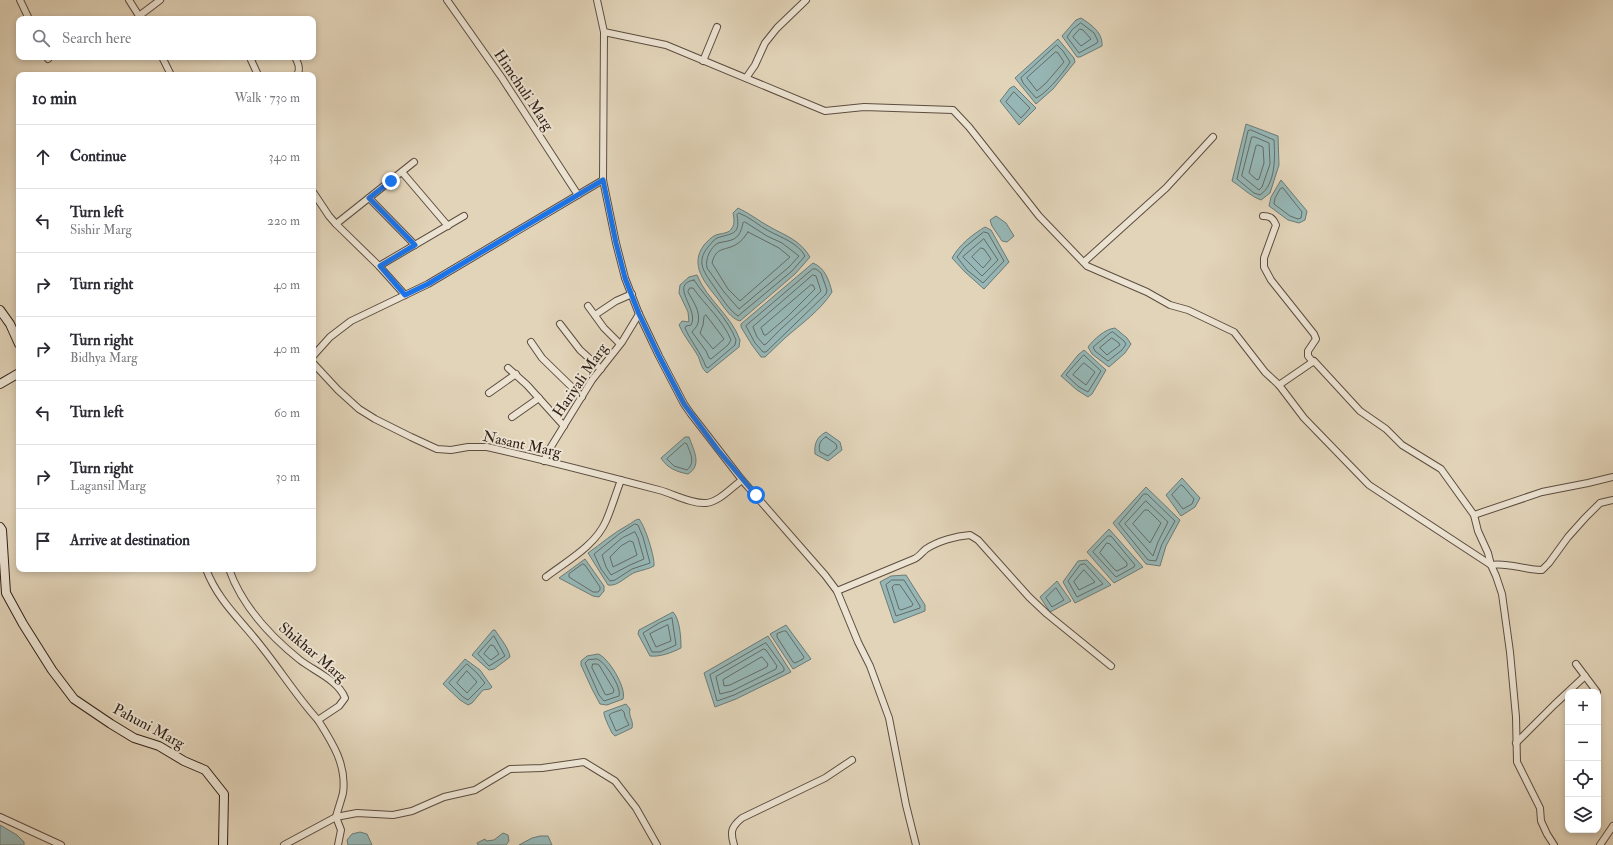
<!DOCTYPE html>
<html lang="en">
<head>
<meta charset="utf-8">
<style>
  :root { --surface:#fff; --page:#f2f2f3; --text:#2b2b33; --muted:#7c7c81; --line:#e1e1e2 }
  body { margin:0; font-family:"IM FELL Double Pica",serif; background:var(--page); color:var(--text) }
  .controls { position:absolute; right:12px; bottom:12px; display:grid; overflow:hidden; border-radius:8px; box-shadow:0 2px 6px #0003 }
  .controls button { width:36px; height:36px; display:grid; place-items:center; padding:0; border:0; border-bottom:1px solid var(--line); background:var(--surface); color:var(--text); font:20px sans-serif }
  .stop { position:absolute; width:12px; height:12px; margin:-9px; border:3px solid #1a73e8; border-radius:50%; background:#fff }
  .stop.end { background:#1a73e8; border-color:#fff; box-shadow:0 1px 4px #0008 }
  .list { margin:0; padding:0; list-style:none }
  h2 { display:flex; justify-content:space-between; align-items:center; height:52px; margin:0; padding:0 16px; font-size:17px }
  h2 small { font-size:13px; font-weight:400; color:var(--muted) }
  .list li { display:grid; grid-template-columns:26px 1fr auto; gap:12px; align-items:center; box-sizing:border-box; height:64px; padding:0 16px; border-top:1px solid var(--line) }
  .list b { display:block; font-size:15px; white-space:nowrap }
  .list p { margin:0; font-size:13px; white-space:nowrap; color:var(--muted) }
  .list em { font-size:13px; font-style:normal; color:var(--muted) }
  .icon { flex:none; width:22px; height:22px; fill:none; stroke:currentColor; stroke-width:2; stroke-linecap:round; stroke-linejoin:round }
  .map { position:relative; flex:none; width:1613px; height:845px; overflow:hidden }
  .search { position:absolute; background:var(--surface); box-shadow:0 2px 6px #0003; left:16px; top:16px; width:300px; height:44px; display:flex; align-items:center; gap:10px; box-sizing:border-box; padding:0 14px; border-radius:8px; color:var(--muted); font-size:15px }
  .panel { position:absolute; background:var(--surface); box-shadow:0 2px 6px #0003; left:16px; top:72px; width:300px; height:500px; border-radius:8px }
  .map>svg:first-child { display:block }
</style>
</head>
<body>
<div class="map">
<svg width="1613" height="845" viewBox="0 0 1613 845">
  <rect width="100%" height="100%" fill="#e2d4b9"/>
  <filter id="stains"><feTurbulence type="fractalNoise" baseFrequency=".005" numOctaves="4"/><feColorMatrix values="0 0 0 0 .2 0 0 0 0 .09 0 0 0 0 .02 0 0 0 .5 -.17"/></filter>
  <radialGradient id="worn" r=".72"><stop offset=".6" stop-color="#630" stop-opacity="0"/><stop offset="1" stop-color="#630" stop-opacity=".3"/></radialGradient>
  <g fill="#96b7b6" stroke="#6d7b77">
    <path d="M1081,18c11,7 22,15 21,28l-22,11h-3l-15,-21 14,-16z"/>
    <path d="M1058,39l16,19 1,4 -22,27 -17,15 -21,-26z"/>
    <path d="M1014,86l22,22 -17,17 -19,-24 10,-13z"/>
    <path d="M1246,124l32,12 1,29 -9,28 -9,7c-11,-4 -18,-12 -29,-19z"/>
    <path d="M1281,180l26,31 -2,9 -6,3 -11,-3 -19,-14 2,-9z"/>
    <path d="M738,208c11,5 21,13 32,19 16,9 30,13 40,30l-15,17 -55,47c-9,-2 -17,-15 -22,-22 -13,-16 -29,-34 -14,-54 4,-4 7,-8 12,-10 5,-2 13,-1 16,-7 3,-4 2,-10 1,-15z"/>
    <path d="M996,216l10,7 8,13 -7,6 -5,-1 -10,-15 -2,-6z"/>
    <path d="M985,227l6,3 18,32 -25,27 -19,-17 -13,-14c7,-13 21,-24 33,-31z"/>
    <path d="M813,263c12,5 16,17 19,29 -11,18 -31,32 -47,46 -7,6 -13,13 -20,19h-4l-9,-12 -11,-18v-3z"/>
    <path d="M697,275c10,25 34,40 43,65l-1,7 -32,26c-6,-5 -6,-10 -9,-17 -6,-11 -14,-19 -19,-31l3,-4 7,1 -1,-10 -9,-19 1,-8 9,-8z"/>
    <path d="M1115,328l12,10 4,6 -6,9 -16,14 -17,-13 -4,-7c6,-8 17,-18 27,-19z"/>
    <path d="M1084,350l22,20 -14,24 -4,3 -11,-7 -16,-14 17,-21z"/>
    <path d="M826,432l14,10 2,8 -14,11 -13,-7c-1,-11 2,-17 11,-22z"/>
    <path d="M685,437h4c4,12 14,28 -1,37 -11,-2 -21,-6 -27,-16z"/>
    <path d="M1182,478l18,20 -5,9 -14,9 -15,-21z"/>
    <path d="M1146,487l34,33 -14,26 -6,20 -14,-2 -33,-41z"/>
    <path d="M639,519c6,7 16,38 15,47 -5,3 -12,4 -18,6 -9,3 -18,15 -28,13l-20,-32c13,-9 25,-20 40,-28 4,-2 6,-5 11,-6z"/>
    <path d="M1109,529l34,38 -29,16 -27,-31z"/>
    <path d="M585,559l19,27v5l-5,6 -6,-1 -34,-18z"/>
    <path d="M1087,560l24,25 -36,18 -12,-21 15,-21z"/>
    <path d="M906,575l19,30v6l-31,12 -14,-41 11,-6z"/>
    <path d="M1057,581l14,20 -21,11 -10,-15z"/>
    <path d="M673,612c7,7 8,26 8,36 -10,5 -21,9 -31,8l-12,-22 1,-4z"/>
    <path d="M786,625l25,34 -18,10 -23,-35z"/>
    <path d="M493,630h2c5,8 14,18 15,27l-16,12 -5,1 -17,-15z"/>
    <path d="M768,636l23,36 -55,27 -21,8 -11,-34z"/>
    <path d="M598,654c10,3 29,34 25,45l-16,6 -7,-1 -8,-15 -11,-24v-4l6,-5z"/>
    <path d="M465,659l15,11 12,17 -2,2 -7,1 -11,13 -4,2 -8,-5 -17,-16z"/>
    <path d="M626,704l4,5c-2,8 4,11 2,19l-17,8 -3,-3c-2,-4 -9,-18 -8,-21z"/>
    <path d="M0,825l17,10 7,7v3h-24z"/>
    <path d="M360,832l7,2 5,11h-24l-1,-5 5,-6z"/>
    <path d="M503,833l5,2 1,6 -3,4h-28l-1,-2 8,-4 1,2 8,-1z"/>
    <path d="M540,836h8l4,9h-33l13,-7z"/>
  </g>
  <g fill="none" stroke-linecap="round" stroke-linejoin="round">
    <g stroke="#636c67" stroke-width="1">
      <path d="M1081,23l13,10 4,8 -1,2 -18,10 -12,-16 5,-7z"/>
      <path d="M1080,29l3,1 8,9 -10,7 -8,-9z"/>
      <path d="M1057,45l6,6 7,11c-5,9 -24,32 -34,36l-13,-15 -2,-5z"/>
      <path d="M1056,52l2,1 6,9 -18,21 -9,8 -10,-13z"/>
      <path d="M1014,92l16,16 -9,10 -15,-16z"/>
      <path d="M1251,130l23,10c1,17 2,44 -14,55l-6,-2 -17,-14 11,-48z"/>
      <path d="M1252,137h3l14,6 1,21 -8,23 -3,3 -17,-14z"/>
      <path d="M1258,145l5,2 1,16 -5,16 -2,1 -8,-7 7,-27z"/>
      <path d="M1283,188l19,24 -1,6 -3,1 -8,-3 -16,-12 1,-6 5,-9z"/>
      <path d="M739,213c11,4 20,13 30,18 13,7 29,12 36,25l-13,15 -54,45c-9,-6 -17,-19 -23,-28 -10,-15 -20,-25 -7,-41 3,-3 5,-7 9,-9 14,-5 24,-2 20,-23z"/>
      <path d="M745,222l22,14 15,7 17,13 -10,11 -50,42 -15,-17 -17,-24c-2,-9 3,-20 11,-25 3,-1 7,-1 10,-2 10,-2 13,-8 15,-18z"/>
      <path d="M748,232l31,16 11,9 -50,44 -12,-12 -16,-26c4,-17 14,-12 25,-19 5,-3 8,-8 11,-12z"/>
      <path d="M984,232l4,1 16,28 -21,22 -16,-13 -10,-13 7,-9z"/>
      <path d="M984,239l14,21 -16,16 -19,-19z"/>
      <path d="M981,248l3,1 7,10 -8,9 -11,-11z"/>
      <path d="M813,269h3l5,4 6,17 -1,4 -60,58h-3l-8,-9 -9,-17z"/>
      <path d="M813,275l3,1 5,15c-17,19 -38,34 -55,53l-2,1 -7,-8 -4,-10z"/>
      <path d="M694,280c13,20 34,38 42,60l-1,5 -27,23 -2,-1c-6,-16 -15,-25 -21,-39l1,-2 5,-1c9,-15 -23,-41 3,-45z"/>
      <path d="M811,285h2l2,4 -28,28 -21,18h-2l-3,-7z"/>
      <path d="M690,288h3c12,17 30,32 38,52l-3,5 -17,14 -2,-1 -3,-7 -14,-19c2,-3 5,-5 6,-9 3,-11 -5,-22 -10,-31z"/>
      <path d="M706,315l18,24 -11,10 -13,-16 3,-8 1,-8z"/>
      <path d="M1113,332l11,9 2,3 -4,6 -14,11 -13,-10 -2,-4 17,-14z"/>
      <path d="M1112,338l7,5 1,2 -13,10 -7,-7z"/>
      <path d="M1084,355l17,16 -13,21 -9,-5 -13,-12 4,-5z"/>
      <path d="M1084,363l11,9 -9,13 -13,-10z"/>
      <path d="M826,437l10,7 1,4 -9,8 -8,-4c-2,-7 0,-12 6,-15z"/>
      <path d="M685,443l2,1c3,9 9,18 0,26l-13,-4 -7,-7z"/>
      <path d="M1181,485l2,1 11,13 -2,5 -9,5 -11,-14z"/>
      <path d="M1144,494h3l28,27 -13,23 -6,17 -8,-1 -29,-36z"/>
      <path d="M1146,501l22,21 -10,20 -5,14 -28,-32z"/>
      <path d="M1145,510h3l13,13 -11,20 -17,-19z"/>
      <path d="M635,524l3,1 5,12 7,26 -18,6 -17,11 -5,1 -9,-12 -7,-15 25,-20z"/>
      <path d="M635,532l3,6 6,21 -14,6 -19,10 -5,-8 -4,-12 20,-17z"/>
      <path d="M1108,536h3l24,29 -1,2 -18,10 -23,-25z"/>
      <path d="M630,541l3,1 4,13 -24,12 -3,-10 11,-11z"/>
      <path d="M1107,543l3,1 17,19v3l-10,5 -2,-1 -15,-17z"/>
      <path d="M583,564l2,1 15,22v3l-2,2h-5l-24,-15v-3z"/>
      <path d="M1085,564l18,20 -26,13 -9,-16 12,-16z"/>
      <path d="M1084,570l11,12 -16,8 -5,-8z"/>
      <path d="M892,580h12l16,26v2l-24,8 -10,-31z"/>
      <path d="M900,585l13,19 -1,2 -11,4 -2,-1 -7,-22 2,-2z"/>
      <path d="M1056,588l8,12 -12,7 -6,-9z"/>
      <path d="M672,618l4,27 -16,7h-8l-9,-19 16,-10z"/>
      <path d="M668,625l3,16 -15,6 -6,-13z"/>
      <path d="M784,631h2l18,26 -1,2 -8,4 -2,-1 -16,-25v-3z"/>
      <path d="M494,636l11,20 -16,10 -11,-12z"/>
      <path d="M766,643l18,25v3l-50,24 -17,6 -7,-26z"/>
      <path d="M491,645l3,1 5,8 -8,6 -7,-6z"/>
      <path d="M764,649l2,1 11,16 -1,3 -44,22 -12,3 -4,-17z"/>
      <path d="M762,657l6,7 -1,3 -37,18 -6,1 -1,-6z"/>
      <path d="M597,659c8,2 25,29 22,37l-15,5 -5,-6 -14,-32 3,-3z"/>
      <path d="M467,664l10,9 8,10 -17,17 -5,-3 -14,-14z"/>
      <path d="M593,664h4l2,1 15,25 -1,3 -7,2 -1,-1 -13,-26z"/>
      <path d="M467,671l10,11 -10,11 -10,-10z"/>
      <path d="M622,710l2,2 1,5 4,8 -13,6 -7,-16 3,-2z"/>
    </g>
    <g stroke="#5c4d40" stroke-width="8">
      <g id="street">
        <path d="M20,0l9,19"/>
        <path d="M129,0l12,19"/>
        <path d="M447,0l55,78 76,117"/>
        <path d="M597,0l7,32 -1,148 13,63 9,35 14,36 20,42 25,48 7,10 51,66 83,95 12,16 21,51 12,24 19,52 17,87 10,40"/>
        <path d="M139,16l21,-16"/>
        <path d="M604,32l62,13 159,66 39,-4 89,3 16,17 70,89 48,50 60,26 23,13 18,5 46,22 31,40 14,13 25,33 65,67 122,80c16,-3 34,5 51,5l7,-7 19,-26 17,-19 15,-15 13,-3"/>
        <path d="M47,57l1,2"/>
        <path d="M162,57l9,18"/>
        <path d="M254,57l-3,3 1,2 6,13"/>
        <path d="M295,57c3,6 6,12 2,18"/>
        <path d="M703,61l14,-34"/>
        <path d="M746,78l9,-13 10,-22 12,-15 29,-28"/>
        <path d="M402,172l46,54"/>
        <path d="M313,192l16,24 7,8 43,42 26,29"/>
        <path d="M369,198l46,47"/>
        <path d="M1263,216c7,0 10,2 13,9l-12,33v9l7,13 43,54 2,5 -8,12v5l5,6"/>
        <path d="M336,224l78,-62"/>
        <path d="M1084,262l82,-74 47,-51"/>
        <path d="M379,266l85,-50"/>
        <path d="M588,306l16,22 16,16"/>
        <path d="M595,315l21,-14 16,-7"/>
        <path d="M560,324l20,26 21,19"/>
        <path d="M531,342l11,16 40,39"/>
        <path d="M313,356l17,-19 21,-16 77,-37 175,-104"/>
        <path d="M313,363l25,27 21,19 16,10 36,18 26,12 14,1 17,-3h19c58,13 115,28 172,43 15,4 32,14 47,13 13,-1 26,-16 36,-23"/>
        <path d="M508,368l19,17 37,41"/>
        <path d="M1279,385l35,-24 46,50 26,18 16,16 39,24 33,46 4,16 10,22 3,12 5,11 6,18 8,58 6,65 1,45 23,46 1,13 6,13 7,11"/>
        <path d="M489,393l27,-19"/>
        <path d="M512,417l27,-19"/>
        <path d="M544,461l5,-11 43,-70 30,-38 17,-28"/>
        <path d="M1474,515l68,-23 46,-9 25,-6"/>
        <path d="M206,569c12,32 35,51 55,77 20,25 36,51 57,74"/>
        <path d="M229,569c13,37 41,67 71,91 14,11 38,20 45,38l-6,8 -21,14c14,22 29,45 25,73 -2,8 -5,16 -7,24"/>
        <path d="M546,577c21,-16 49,-31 60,-56 6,-14 10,-28 15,-41"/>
        <path d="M837,591l77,-32c5,-2 8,-7 12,-10 12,-8 30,-13 44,-14l8,5 51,57 18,17 64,52"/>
        <path d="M1576,664l21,28"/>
        <path d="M1516,743l38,-38 31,-29"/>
        <path d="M0,817l61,28"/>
        <path d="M336,817l5,13 -3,15"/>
        <path d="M284,845l52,-28 21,-4 36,2 19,-4 32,-14 31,-7 35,-21 32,-1 42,-6 31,19 21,27 21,37"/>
        <path d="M734,845c-4,-13 -3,-18 8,-27l83,-40 27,-18"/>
        <path d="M1600,845l13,-19"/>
      </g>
    </g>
    <g stroke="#302018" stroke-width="10">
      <g id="secondary">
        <path d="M0,310l10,14 9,20"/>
        <path d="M0,384l19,-11"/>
        <path d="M0,527l2,3 4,63 17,31 29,46 22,29 37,25 23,14 25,8 25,15 21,9 19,24 -1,51"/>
      </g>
    </g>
    <use href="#street" stroke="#ece3d2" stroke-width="6"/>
    <use href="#secondary" stroke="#ece3d2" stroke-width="8"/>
  </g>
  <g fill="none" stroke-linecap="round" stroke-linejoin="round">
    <path stroke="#1a73e8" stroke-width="5" d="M391,181l-22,17 46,47 -35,21 25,29 23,-11 175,-104 13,63 9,35 14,36 20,42 25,48 34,46 38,45"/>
  </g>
  <g text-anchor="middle" stroke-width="4" stroke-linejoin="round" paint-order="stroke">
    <g font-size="15" fill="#302018" stroke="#ece3d2">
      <text transform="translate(524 90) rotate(56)" y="5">Himchuli Marg</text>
      <text transform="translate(580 380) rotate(-56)" y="5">Hariyali Marg</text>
      <text transform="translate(522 444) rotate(12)" y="5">Nasant Marg</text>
      <text transform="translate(313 652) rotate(40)" y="5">Shikhar Marg</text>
      <text transform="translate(149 726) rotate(28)" y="5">Pahuni Marg</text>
    </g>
  </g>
  <rect width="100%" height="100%" filter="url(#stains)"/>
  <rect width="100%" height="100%" fill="url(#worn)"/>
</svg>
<div class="controls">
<button>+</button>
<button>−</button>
<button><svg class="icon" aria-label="locate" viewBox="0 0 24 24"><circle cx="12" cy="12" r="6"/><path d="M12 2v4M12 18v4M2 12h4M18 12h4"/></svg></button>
<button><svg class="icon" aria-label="layers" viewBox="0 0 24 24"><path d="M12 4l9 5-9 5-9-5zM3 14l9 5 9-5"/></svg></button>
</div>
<div class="stop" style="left:756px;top:495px"></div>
<div class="stop end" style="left:391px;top:181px"></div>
<div class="search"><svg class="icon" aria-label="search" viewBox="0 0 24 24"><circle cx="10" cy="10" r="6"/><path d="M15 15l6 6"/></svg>Search here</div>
<section class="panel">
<h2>10 min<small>Walk · 730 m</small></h2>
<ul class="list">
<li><svg class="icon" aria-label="ahead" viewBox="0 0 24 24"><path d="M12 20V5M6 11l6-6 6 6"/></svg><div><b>Continue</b></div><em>340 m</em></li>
<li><svg class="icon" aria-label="left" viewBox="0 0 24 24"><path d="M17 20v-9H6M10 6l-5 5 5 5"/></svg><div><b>Turn left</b><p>Sishir Marg</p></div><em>220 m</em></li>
<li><svg class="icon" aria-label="right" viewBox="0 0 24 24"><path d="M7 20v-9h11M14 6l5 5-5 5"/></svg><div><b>Turn right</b></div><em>40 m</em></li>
<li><svg class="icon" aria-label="right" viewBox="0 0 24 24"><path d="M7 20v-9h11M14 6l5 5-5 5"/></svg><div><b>Turn right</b><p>Bidhya Marg</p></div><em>40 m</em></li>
<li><svg class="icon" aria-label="left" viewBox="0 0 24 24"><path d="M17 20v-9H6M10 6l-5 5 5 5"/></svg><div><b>Turn left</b></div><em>60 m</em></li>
<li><svg class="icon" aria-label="right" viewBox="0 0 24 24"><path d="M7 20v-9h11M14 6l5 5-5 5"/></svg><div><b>Turn right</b><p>Lagansil Marg</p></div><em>30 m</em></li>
<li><svg class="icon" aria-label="arrive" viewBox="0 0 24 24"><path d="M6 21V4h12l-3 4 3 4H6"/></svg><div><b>Arrive at destination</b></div></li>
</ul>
</section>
</div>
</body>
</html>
